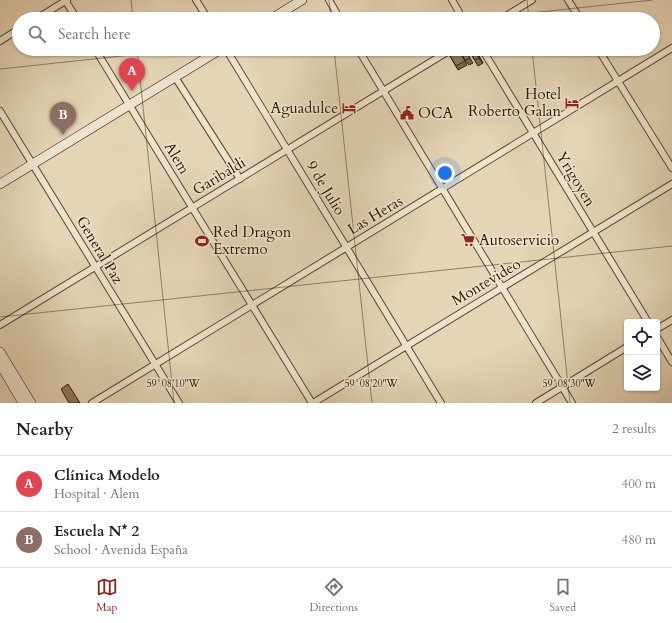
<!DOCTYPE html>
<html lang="en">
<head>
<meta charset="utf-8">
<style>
  :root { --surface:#fff; --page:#f6f6f6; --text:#202124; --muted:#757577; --line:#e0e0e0; --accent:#8f2418 }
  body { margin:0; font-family:Cardo,serif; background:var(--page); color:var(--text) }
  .controls { position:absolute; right:12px; bottom:12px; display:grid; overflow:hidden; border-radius:4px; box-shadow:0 1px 3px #0004 }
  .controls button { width:36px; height:36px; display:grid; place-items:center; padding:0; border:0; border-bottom:1px solid var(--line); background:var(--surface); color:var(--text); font:20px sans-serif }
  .you { position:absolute; left:445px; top:173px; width:14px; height:14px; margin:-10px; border:3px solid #fff; border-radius:50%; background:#1a73e8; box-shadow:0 0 0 6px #1a73e833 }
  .badge { display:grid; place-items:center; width:26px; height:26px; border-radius:50%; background:var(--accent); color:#fff; font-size:13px; font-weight:700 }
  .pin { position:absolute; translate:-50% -33px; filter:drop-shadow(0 1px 2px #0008) }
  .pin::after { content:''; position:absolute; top:21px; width:14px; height:12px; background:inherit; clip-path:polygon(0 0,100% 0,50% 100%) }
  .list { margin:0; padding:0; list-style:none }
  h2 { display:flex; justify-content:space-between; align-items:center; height:52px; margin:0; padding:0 16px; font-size:17px }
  h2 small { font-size:13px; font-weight:400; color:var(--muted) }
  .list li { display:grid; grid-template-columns:26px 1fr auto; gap:12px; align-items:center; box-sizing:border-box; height:56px; padding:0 16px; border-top:1px solid var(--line) }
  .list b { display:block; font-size:15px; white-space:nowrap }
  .list p { margin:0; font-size:13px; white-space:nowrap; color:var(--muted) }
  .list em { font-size:13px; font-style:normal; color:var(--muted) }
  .icon { flex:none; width:22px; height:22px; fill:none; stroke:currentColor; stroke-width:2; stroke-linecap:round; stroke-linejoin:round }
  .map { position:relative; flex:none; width:672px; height:403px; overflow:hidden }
  .search { position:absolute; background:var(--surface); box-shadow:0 1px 3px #0004; left:12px; right:12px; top:12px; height:44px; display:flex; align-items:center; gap:10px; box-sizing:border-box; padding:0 14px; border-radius:22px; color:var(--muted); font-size:15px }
  .sheet { height:164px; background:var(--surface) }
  nav { display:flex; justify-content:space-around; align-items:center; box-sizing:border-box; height:56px; border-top:1px solid var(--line); background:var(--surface); font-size:11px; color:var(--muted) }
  nav a { display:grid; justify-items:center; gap:2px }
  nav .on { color:var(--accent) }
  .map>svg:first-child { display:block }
</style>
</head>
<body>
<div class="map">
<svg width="672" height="403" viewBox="0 0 672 403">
  <rect width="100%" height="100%" fill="#e5d4b5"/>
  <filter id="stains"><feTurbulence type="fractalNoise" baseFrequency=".005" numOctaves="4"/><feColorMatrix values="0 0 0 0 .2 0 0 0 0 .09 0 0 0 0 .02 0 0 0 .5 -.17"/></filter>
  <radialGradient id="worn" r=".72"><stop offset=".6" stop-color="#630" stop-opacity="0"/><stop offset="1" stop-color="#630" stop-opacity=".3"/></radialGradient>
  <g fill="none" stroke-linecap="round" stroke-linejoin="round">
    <g stroke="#5b472e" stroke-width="8">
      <g id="minor">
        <path d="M65,0l12,19"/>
        <path d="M196,0l12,19"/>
        <path d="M329,0l11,19"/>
        <path d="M452,0l11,19"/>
        <path d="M568,0l12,19"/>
        <path d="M36,19l31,-19"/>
        <path d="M501,19l31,-19"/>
        <path d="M0,41l19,-12"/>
        <path d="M95,49l217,354"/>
        <path d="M226,49l215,354"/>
        <path d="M358,49l214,354"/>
        <path d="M482,49l166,273"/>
        <path d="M598,49l74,119"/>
        <path d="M175,77l65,102"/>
        <path d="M0,111l179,292"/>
        <path d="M0,325l452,-276"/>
        <path d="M657,329l15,-9"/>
        <path d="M657,337l15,25"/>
        <path d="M92,403l580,-355"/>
        <path d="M313,403l359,-219"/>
        <path d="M536,403l91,-56"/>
      </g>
    </g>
    <g stroke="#2d1801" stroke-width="10">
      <g id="secondary">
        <path d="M271,19l31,-19"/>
        <path d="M0,184l221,-135"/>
        <path d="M0,352l31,51"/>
        <path d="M0,364l23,39"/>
      </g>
    </g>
    <use href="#minor" stroke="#eee3cf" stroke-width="6"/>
    <use href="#secondary" stroke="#eee3cf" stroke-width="9"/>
  </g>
  <g fill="#796952" stroke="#2d1801">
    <path d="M464,49l9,14 -4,2 -4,-5z"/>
    <path d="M468,49h7l8,14 -5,3z"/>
    <path d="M459,51l8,14 -9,5 -8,-14z"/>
  </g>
  <path fill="#635542" stroke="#2d1801" d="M474,49l2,2 7,12 -4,-5z"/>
  <g fill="#8d7a5f" stroke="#2d1801">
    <path d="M461,49h3l6,9 -5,2 -6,-10z"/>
    <path d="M468,49h6l5,9 -4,2z"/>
    <path d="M459,51l6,10 -9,5 -6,-10z"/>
    <path d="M68,384l12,19h-11l-8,-14z"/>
  </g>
  <path fill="none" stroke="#2d1801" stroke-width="1" stroke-opacity="0.45" d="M131,0l2,19M329,0l2,19M527,0l2,19M473,19l180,-19M137,49l37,354M334,49l38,354M532,49l38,354M0,69l187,-20M0,317l672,-71"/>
  <defs>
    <g id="hotel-bare" transform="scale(1.08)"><path d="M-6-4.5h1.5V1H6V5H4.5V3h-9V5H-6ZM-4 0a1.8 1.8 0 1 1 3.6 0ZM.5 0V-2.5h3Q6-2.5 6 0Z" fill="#8f2418" stroke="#eee3cf" stroke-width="2.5" paint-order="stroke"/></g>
    <g id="civic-bare" transform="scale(1.08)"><path d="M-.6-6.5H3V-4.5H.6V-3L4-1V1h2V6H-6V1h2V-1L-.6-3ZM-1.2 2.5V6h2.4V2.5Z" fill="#8f2418" stroke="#eee3cf" stroke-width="2.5" paint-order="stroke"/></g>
    <g id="supermarket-bare" transform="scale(1.08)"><path d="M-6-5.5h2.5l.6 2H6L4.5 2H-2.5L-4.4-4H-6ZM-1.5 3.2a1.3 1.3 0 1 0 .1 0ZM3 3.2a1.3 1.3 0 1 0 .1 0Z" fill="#8f2418" stroke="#eee3cf" stroke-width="2.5" paint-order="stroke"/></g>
    <g id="stadium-bare" transform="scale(1.08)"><path d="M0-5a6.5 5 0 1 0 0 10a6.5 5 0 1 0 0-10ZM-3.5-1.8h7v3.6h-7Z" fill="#8f2418" stroke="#eee3cf" stroke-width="2.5" paint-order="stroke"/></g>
  </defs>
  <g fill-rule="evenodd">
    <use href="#hotel-bare" x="572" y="103"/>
    <use href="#hotel-bare" x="349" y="108"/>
    <use href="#civic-bare" x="407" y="113"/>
    <use href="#supermarket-bare" x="468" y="240"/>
    <use href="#stadium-bare" x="202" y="241"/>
  </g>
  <g text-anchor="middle" stroke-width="3" stroke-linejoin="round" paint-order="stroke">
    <g font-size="15" fill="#2d1801" stroke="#eee3cf" text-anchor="start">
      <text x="561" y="99" text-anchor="end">Hotel<tspan x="561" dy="17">Roberto Galan</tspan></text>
      <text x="338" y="113" text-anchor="end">Aguadulce</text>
      <text x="418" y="118">OCA</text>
      <text x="213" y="237">Red Dragon<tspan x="213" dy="17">Extremo</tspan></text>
      <text x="479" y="245">Autoservicio</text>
    </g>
    <g font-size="15" fill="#2d1801" stroke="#eee3cf">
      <text transform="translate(177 158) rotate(59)" y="5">Alem</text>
      <text transform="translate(219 176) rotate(-31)" y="5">Garibaldi</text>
      <text transform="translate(576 179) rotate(59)" y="5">Yrigoyen</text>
      <text transform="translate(326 188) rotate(59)" y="5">9 de Julio</text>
      <text transform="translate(375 215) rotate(-31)" y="5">Las Heras</text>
      <text transform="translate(100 250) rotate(59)" y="5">General Paz</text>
      <text transform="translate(486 282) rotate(-31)" y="5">Montevideo</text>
    </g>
  </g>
  <g font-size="10" text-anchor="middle" fill="#2d1801" stroke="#eee3cf" stroke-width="3" stroke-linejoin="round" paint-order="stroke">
    <text x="173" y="387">59°08'10"W</text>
    <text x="371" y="387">59°08'20"W</text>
    <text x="569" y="387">59°08'30"W</text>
  </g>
  <rect width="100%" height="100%" filter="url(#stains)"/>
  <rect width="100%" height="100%" fill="url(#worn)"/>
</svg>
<div class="controls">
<button><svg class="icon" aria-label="locate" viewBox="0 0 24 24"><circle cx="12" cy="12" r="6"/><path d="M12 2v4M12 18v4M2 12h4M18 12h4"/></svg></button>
<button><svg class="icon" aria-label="layers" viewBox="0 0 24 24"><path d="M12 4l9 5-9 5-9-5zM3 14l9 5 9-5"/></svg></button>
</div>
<div class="you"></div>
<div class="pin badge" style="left:132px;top:91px;background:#e0444e">A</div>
<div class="pin badge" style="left:63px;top:135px;background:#8d6e63">B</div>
<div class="search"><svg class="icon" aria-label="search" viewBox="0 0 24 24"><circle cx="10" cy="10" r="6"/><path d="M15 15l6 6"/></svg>Search here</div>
</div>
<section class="sheet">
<h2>Nearby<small>2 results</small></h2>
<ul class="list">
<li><span class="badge" style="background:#e0444e">A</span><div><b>Clínica Modelo</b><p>Hospital · Alem</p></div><em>400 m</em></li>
<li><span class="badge" style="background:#8d6e63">B</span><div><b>Escuela N* 2</b><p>School · Avenida España</p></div><em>480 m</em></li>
</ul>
</section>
<nav>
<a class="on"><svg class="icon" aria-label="map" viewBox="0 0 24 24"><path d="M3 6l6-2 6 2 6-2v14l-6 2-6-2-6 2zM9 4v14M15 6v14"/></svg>Map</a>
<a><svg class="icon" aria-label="directions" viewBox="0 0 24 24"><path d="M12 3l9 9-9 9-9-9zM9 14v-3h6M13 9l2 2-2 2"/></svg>Directions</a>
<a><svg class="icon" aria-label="saved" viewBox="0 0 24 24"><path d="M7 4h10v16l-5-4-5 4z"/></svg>Saved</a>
</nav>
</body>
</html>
